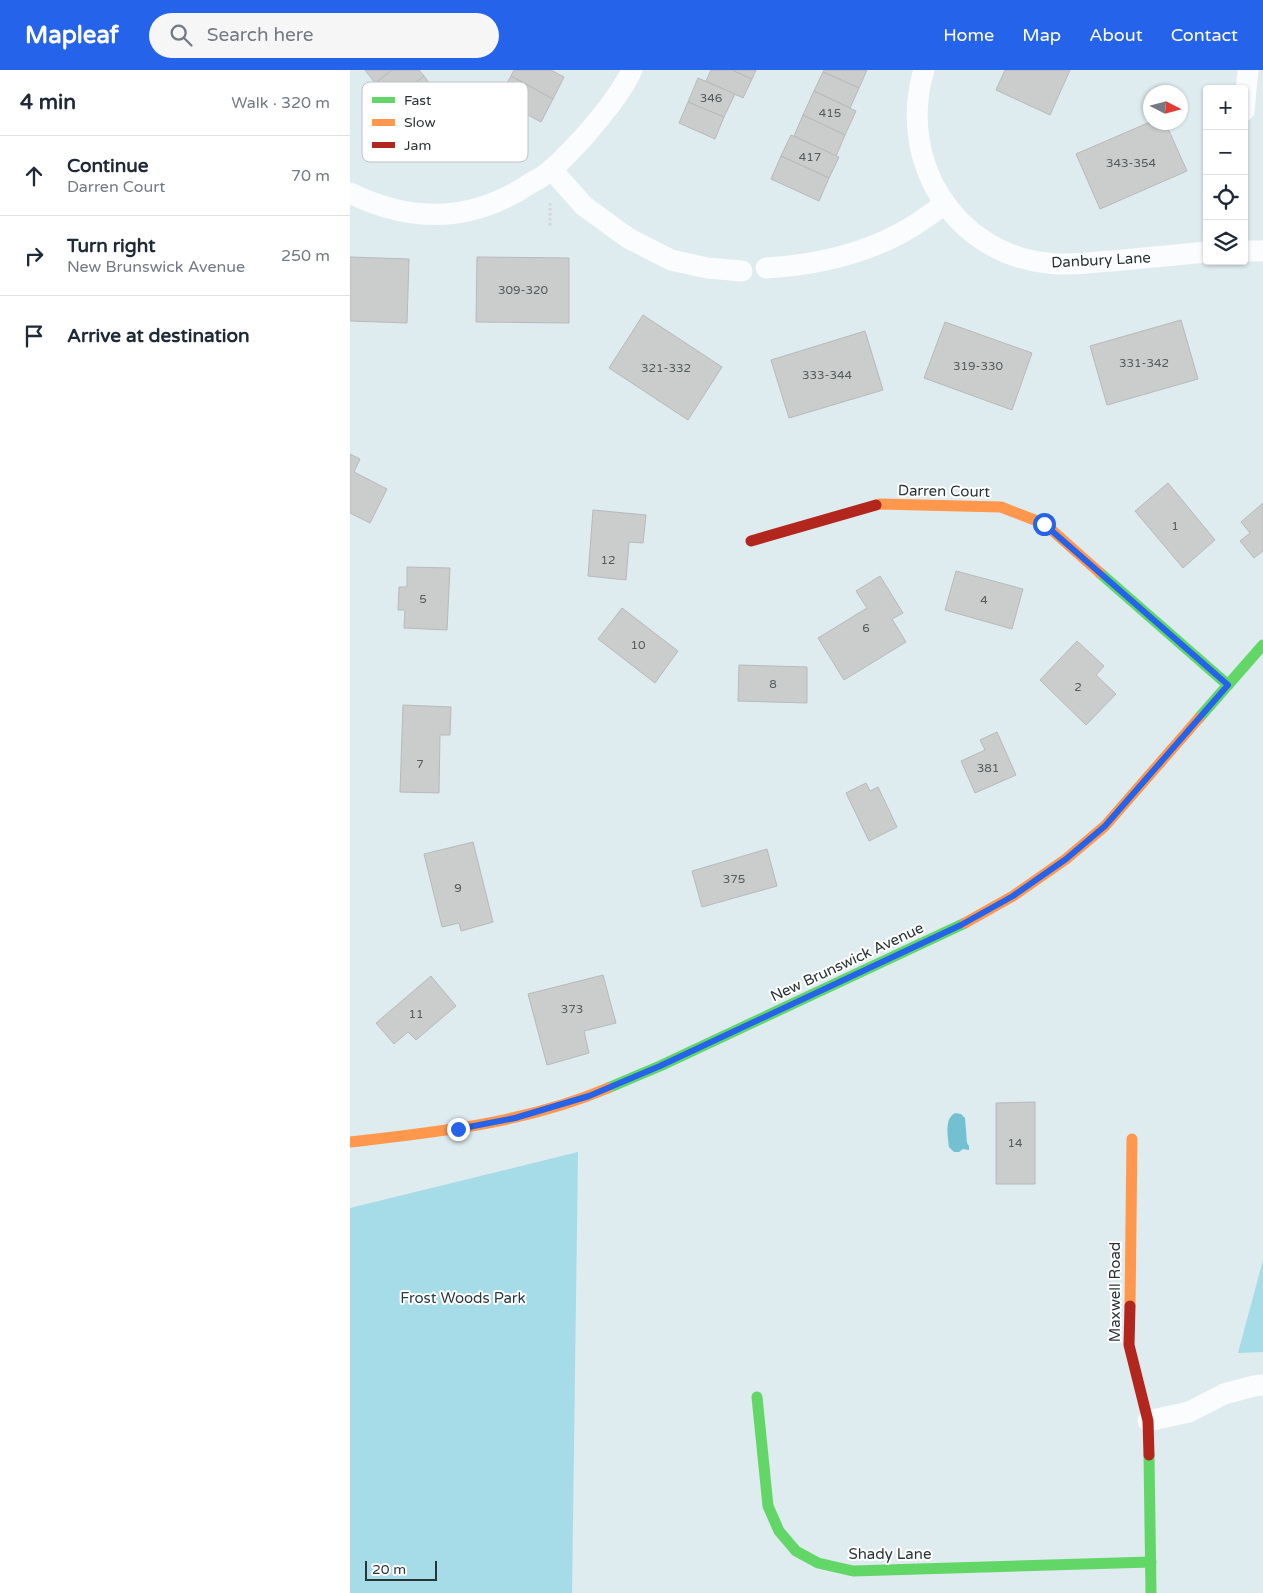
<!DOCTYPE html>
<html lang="en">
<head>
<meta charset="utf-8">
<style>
  :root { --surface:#fff; --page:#f6f6f7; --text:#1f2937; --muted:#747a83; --line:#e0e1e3; --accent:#2563eb }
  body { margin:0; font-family:"Varela Round",sans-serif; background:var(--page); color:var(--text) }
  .controls { position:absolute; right:15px; top:15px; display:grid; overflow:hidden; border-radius:5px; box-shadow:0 1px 4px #0004 }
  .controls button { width:45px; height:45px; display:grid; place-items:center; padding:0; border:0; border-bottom:1px solid var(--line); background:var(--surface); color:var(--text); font:25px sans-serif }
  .compass { position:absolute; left:793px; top:15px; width:45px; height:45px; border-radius:50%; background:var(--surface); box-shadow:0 1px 4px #0004; rotate:96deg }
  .scale { position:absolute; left:15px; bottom:12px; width:72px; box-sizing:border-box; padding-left:5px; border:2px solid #2b3537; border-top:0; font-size:14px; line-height:18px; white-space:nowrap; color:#2b3537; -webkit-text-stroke:4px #fff; paint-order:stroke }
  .stop { position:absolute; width:15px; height:15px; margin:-11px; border:4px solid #2563eb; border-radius:50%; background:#fff }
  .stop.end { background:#2563eb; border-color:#fff; box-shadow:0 1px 5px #0008 }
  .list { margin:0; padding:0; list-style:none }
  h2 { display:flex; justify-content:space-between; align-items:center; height:65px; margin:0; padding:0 20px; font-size:21px }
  h2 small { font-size:16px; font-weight:400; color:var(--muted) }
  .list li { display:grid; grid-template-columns:32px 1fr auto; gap:15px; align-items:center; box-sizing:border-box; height:80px; padding:0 20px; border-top:1px solid var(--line) }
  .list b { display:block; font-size:19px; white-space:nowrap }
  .list p { margin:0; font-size:16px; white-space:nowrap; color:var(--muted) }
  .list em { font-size:16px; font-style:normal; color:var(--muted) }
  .icon { flex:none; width:28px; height:28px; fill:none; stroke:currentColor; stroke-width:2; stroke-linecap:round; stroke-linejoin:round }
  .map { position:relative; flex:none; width:913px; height:1523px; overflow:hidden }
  header { display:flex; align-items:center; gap:30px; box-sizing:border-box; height:70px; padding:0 25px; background:var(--accent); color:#fff }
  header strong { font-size:24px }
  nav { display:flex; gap:28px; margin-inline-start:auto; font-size:18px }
  .search { width:350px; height:45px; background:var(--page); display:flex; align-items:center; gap:12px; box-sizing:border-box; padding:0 18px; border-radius:28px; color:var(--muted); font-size:19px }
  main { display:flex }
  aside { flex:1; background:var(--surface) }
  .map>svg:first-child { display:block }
</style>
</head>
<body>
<header>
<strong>Mapleaf</strong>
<div class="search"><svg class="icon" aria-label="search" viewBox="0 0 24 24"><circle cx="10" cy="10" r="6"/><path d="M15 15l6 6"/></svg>Search here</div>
<nav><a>Home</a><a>Map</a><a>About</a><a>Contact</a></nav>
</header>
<main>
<aside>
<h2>4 min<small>Walk · 320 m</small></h2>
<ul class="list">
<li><svg class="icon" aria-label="ahead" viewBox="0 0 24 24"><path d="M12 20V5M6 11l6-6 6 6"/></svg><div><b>Continue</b><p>Darren Court</p></div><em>70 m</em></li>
<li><svg class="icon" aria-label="right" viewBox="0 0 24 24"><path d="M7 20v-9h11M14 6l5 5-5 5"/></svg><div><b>Turn right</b><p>New Brunswick Avenue</p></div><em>250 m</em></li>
<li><svg class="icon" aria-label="arrive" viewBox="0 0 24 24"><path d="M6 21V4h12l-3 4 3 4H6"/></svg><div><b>Arrive at destination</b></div></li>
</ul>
</aside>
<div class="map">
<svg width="913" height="1523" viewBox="0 0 913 1523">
  <rect width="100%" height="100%" fill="#deebef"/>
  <g fill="#a6dbe8">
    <path d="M228,1082l-6,441h-222v-385z"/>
    <path d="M913,1190v92l-25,1z"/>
  </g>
  <path fill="#73c0d2" d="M605,1043l6,1 4,4 2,25 2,3v4l-6,-1 -4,3h-5l-5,-5c-1,-11 -5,-28 6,-34z"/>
  <g fill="#cbcccc" stroke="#b8baba">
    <path d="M15,0h27l-17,13z"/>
    <path d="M42,0h27l5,6 -31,24 -15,-19z"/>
    <path d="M164,0h37l13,7 -11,22 -42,-23z"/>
    <path d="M361,0h21l20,9 -9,19 -37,-17z"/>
    <path d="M382,0h24l-4,9z"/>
    <path d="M474,0h43l-8,18 -36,-16z"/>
    <path d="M655,0h65l-20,45 -54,-25z"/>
    <path d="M473,2l36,16 -9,20 -36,-17z"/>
    <path d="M74,6l15,20 -31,23 -15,-19z"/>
    <path d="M161,6l42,23 -12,23 -43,-23z"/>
    <path d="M348,8l37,16 -11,23 -36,-15z"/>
    <path d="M464,21l42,20 -11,24 -42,-20z"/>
    <path d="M338,32l36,15 -9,22 -36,-16z"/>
    <path d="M453,45l42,20 -9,21 -42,-20z"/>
    <path d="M800,52h15l22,49 -87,38 -24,-55z"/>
    <path d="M441,65l48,22 -10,21 -48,-22z"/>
    <path d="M431,86l48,22 -10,23 -48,-22z"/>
    <path d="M0,187l59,2 -2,64 -57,-2z"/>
    <path d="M127,187l92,1v65l-93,-1z"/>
    <path d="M293,245l79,52 -34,53 -79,-52z"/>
    <path d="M831,250l17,59 -91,26 -17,-59z"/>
    <path d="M595,252l87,31 -20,57 -88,-32z"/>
    <path d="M515,261l18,59 -94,28 -18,-58z"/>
    <path d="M0,384l10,5 -6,13 33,17 -17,34 -20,-10z"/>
    <path d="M818,413l47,57 -32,28 -48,-57z"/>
    <path d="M913,433v48l-9,7 -14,-17 10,-8 -9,-11z"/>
    <path d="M243,440l53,5 -3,28 -14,-1 -3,38 -38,-4z"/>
    <path d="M57,497l43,1 -3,62 -43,-2 1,-18h-7l1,-23h8z"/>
    <path d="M606,501l67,18 -11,40 -67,-19z"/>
    <path d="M530,506l23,37 -11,6 14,23 -62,38 -26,-42 49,-30 -11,-17z"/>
    <path d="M272,538l56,43 -23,32 -57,-44z"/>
    <path d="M727,571l27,25 -8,9 20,19 -30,31 -46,-45z"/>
    <path d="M389,595l68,2v36l-69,-2z"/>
    <path d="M53,635l48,2 -1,28h-10l-1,58 -39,-1z"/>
    <path d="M647,662l19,43 -41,18 -14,-32 24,-11 -5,-10z"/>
    <path d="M516,713l4,8 8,-4 19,40 -28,14 -23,-48z"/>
    <path d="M123,772l20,80 -32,9 -2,-8 -17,4 -18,-73z"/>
    <path d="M417,779l10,37 -75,21 -10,-36z"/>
    <path d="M253,905l13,48 -32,8 5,22 -42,12 -19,-71z"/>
    <path d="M81,906l25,30 -40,34 -8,-8 -14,12 -18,-21z"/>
    <path d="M685,1032v82h-39v-81z"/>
  </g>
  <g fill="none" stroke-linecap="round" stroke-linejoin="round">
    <path stroke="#d4d7d8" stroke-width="3" stroke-dasharray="2.5 2.5" stroke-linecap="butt" d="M200,133v24"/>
    <g stroke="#fafcfd" stroke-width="21">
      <path d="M574,0c-27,89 29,183 123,193 22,3 43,-1 65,-2 32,-3 63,-6 95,-9"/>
      <path d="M894,41l4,-41"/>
      <path d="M202,100l32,36 44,32 43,22 36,8 35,3"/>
      <path d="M0,123c63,31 123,29 181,-10 8,-4 16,-9 22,-15 11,-9 20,-20 30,-30 18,-21 37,-43 49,-68"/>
      <path d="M894,181h19"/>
      <path d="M416,198c51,-3 102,-14 147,-42 11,-7 22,-15 32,-22"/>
      <path d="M798,1351l41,-9 35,-18 30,-8 9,-1"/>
    </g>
    <g stroke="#63d668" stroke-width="11">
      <path d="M750,503l128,112"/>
      <path d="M849,648l64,-73"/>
      <path d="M258,1018l52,-22 305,-143"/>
      <path d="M407,1327l11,109 11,25 17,20 22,12 35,8 298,-9"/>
      <path d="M799,1385l2,138"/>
    </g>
    <g stroke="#ff974d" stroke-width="11">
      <path d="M526,435l4,-1 121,3 44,17 55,49"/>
      <path d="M615,853l48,-27 53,-37 39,-33 94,-108"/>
      <path d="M0,1072c87,-10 176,-19 258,-54"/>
      <path d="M780,1236l2,-167"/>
    </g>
    <g stroke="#b3261e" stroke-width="11">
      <path d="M401,471l125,-36"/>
      <path d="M780,1236l-1,39 19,76 1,34"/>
    </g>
  </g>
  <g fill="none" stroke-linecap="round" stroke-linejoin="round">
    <path stroke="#2563eb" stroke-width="6" d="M108,1059l57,-11 74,-22 71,-30 301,-141 52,-29 53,-37 39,-33 123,-141 -184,-161"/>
  </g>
  <g text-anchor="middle" stroke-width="4" stroke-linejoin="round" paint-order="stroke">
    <g font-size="12" fill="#535b5c">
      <text x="361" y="32">346</text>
      <text x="480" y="47">415</text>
      <text x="460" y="91">417</text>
      <text x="781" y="97">343-354</text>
      <text x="173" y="224">309-320</text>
      <text x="794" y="297">331-342</text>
      <text x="628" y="300">319-330</text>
      <text x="316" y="302">321-332</text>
      <text x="477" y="309">333-344</text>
      <text x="825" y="460">1</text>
      <text x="258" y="494">12</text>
      <text x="73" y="533">5</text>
      <text x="634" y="534">4</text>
      <text x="516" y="562">6</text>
      <text x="288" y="579">10</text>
      <text x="423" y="618">8</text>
      <text x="728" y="621">2</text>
      <text x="70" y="698">7</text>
      <text x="638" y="702">381</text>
      <text x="384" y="813">375</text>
      <text x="108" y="822">9</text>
      <text x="222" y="943">373</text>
      <text x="66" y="948">11</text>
      <text x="665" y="1077">14</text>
    </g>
    <g font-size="15" fill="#2b3537" stroke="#fff">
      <text transform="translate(751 190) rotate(-3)" y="5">Danbury Lane</text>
      <text transform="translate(594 421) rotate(1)" y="5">Darren Court</text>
      <text transform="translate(497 892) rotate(-25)" y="5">New Brunswick Avenue</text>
      <text transform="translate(765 1222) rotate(-90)" y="5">Maxwell Road</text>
      <text x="540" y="1489">Shady Lane</text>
    </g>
    <g font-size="15" fill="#253c42" stroke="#fff">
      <text x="113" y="1233">Frost Woods Park</text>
    </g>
  </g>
  <rect x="12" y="12" width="166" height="80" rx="8" fill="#fff" stroke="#bfc2c3" stroke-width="1"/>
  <rect x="22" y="27" width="23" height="6" fill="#63d668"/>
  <rect x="22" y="49" width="23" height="7" fill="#ff974d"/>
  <rect x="22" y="72" width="23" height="6" fill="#b3261e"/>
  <g font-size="14" fill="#2b3537">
    <text x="54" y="35">Fast</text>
    <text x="54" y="57">Slow</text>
    <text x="54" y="80">Jam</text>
  </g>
</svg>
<div class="controls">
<button>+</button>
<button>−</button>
<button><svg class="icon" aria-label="locate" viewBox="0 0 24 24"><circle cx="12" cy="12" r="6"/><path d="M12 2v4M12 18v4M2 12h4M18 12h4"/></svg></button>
<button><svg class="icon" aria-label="layers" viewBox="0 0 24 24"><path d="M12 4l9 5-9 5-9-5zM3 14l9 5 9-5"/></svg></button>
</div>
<svg class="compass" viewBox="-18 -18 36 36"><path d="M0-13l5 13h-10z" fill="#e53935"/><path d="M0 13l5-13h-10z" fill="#747a83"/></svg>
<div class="scale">20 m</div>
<div class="stop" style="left:694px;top:454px"></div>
<div class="stop end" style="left:108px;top:1059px"></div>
</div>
</main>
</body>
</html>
